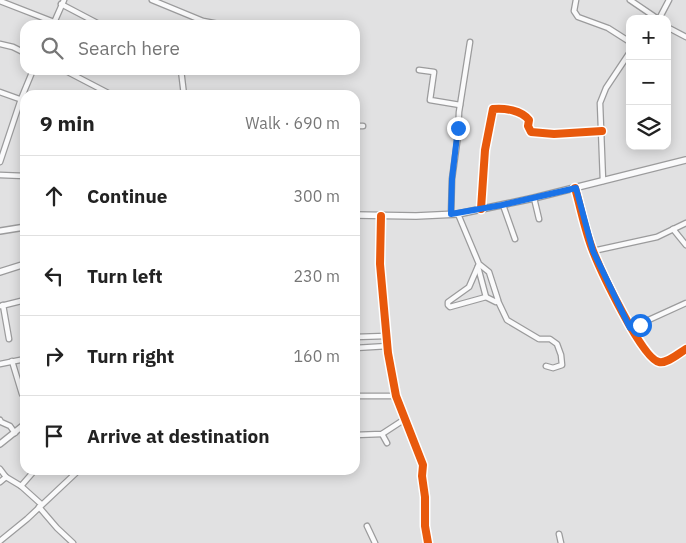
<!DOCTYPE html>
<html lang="en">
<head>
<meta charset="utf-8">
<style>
  :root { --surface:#fff; --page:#f6f6f6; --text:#222; --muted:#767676; --line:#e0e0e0 }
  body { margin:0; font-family:"IBM Plex Sans",sans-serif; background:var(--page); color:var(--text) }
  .controls { position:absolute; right:15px; top:15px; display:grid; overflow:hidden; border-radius:10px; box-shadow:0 2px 12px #0003 }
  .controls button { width:45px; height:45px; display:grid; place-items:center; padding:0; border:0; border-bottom:1px solid var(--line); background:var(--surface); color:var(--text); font:25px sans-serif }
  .stop { position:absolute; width:15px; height:15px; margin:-11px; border:4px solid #1a73e8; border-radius:50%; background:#fff }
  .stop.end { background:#1a73e8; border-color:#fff; box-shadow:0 1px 5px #0008 }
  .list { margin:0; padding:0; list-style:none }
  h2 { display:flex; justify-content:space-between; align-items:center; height:65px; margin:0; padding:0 20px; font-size:21px }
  h2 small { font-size:16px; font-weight:400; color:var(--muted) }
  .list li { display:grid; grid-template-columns:32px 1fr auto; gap:15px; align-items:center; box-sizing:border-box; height:80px; padding:0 20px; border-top:1px solid var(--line) }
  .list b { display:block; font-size:19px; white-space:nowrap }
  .list em { font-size:16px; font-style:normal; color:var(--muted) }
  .icon { flex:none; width:28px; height:28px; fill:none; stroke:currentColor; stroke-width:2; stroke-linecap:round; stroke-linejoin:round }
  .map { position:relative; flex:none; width:686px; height:543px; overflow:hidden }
  .search { position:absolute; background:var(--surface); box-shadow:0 2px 12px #0003; left:20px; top:20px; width:340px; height:55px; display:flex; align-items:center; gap:12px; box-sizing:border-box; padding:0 18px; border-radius:15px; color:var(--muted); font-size:19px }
  .panel { position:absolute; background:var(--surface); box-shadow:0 2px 12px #0003; left:20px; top:90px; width:340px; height:385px; border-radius:15px }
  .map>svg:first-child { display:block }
</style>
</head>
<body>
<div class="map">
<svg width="686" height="543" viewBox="0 0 686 543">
  <rect width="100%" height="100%" fill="#e1e1e2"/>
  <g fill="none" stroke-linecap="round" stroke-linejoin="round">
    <g stroke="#9b9b9c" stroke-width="7">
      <g id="minor">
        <path d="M152,0l51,21 21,4"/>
        <path d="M576,0l-2,11 4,6 30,11 22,14"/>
        <path d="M630,0l28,19"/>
        <path d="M0,1l54,21"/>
        <path d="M61,4l40,21"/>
        <path d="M659,19l10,-19"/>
        <path d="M53,25l11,-25"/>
        <path d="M287,25l5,-1"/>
        <path d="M667,27l19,10"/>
        <path d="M0,44l13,3 12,6"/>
        <path d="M64,70l48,25"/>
        <path d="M181,70l3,25"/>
        <path d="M419,70l15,2 -4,28 30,5"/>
        <path d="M0,92l25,9"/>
        <path d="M355,126h8"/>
        <path d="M0,162l21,-63 12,-29"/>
        <path d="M0,175l25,1"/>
        <path d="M603,181l-3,-78 6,-15 24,-36"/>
        <path d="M575,188c6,21 10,43 18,63 7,18 49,108 66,111 8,2 20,-9 27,-13"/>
        <path d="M534,198l5,21"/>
        <path d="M503,205l12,34"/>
        <path d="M481,209l4,-59 8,-41c12,-1 28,1 36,11l-1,6 3,6 23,2 48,-3"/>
        <path d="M451,214l1,-35 6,-43 1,-24 11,-70"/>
        <path d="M458,214l21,50 10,8 9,28 -2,2 -10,-5 -36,10 -2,-2v-3l21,-15 10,-23"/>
        <path d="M673,229l13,16"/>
        <path d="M593,251l64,-14 29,-14"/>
        <path d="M478,267l8,30"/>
        <path d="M498,301l9,19 32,19h11l7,5 4,11 1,10 -9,3 -7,-2"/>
        <path d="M3,305l6,34"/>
        <path d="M1,306l24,-6"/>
        <path d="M631,328l55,-25"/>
        <path d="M355,337l31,-1"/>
        <path d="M355,348l33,-2"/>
        <path d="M12,361l10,33"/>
        <path d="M0,364l25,-5"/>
        <path d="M355,396h41"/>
        <path d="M0,420l1,2 9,4 5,7"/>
        <path d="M382,434l5,9"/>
        <path d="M355,435l27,-1 23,-15"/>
        <path d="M0,469l6,8 15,9 20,18"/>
        <path d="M0,482l6,-5"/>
        <path d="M21,486l14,-16"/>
        <path d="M39,507l18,21 16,15"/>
        <path d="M367,526l8,17"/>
        <path d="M559,534l2,9"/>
        <path d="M0,541l27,-22 52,-49"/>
      </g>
    </g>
    <g stroke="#9b9b9c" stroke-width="8">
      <g id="tertiary">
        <path d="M381,216l-1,48 8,89 8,43 27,69 -1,11 3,21v29l3,17"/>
        <path d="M0,231l25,-4"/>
        <path d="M0,444l25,-20"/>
      </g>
    </g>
    <g stroke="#9b9b9c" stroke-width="8">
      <g id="secondary">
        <path d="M355,215l61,1 42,-2 76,-16 152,-38"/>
        <path d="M0,272l25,-8"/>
      </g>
    </g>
    <use href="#minor" stroke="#fafafb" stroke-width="4.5"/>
    <use href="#tertiary" stroke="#fafafb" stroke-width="5"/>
    <use href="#secondary" stroke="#fafafb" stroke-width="5.5"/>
    <g stroke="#fff" stroke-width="11">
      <g id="cycleway">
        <path d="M575,188c6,21 10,43 18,63 7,18 49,108 66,111 8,2 20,-9 27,-13"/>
        <path d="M481,209l4,-59 8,-41c12,-1 28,1 36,11l-1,6 3,6 23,2 48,-3"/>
        <path d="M381,216l-1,48 8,89 8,43 27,69 -1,11 3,21v29l3,17"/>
      </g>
    </g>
    <use href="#cycleway" stroke="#e8590c" stroke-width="8"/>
  </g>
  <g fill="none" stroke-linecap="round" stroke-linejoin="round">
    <path stroke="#1a73e8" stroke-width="6" d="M458,128l-6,51 -1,35 51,-9 74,-17 17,63 37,77 10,-3"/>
  </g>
</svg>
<div class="controls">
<button>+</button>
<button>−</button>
<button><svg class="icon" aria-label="layers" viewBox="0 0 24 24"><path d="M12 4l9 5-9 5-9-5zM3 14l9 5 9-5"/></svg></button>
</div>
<div class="stop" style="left:640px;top:325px"></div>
<div class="stop end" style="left:458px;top:128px"></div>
<div class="search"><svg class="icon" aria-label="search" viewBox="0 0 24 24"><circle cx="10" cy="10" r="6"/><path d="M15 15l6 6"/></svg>Search here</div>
<section class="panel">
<h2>9 min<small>Walk · 690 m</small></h2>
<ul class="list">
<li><svg class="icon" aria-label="ahead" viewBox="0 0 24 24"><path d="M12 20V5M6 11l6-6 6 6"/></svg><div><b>Continue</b></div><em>300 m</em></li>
<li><svg class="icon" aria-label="left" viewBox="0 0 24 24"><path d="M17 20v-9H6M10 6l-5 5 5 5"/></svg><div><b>Turn left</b></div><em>230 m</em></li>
<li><svg class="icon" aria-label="right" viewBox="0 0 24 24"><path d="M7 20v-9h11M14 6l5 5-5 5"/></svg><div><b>Turn right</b></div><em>160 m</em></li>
<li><svg class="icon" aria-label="arrive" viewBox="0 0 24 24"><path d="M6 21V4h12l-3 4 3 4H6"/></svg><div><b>Arrive at destination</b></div></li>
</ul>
</section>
</div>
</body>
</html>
